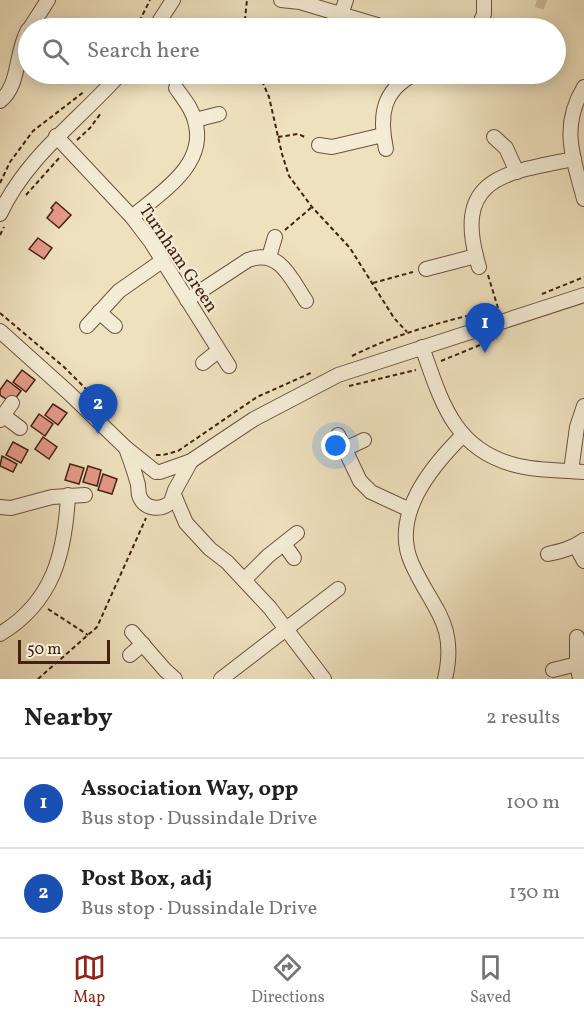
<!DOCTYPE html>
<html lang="en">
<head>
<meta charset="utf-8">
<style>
  :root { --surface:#fff; --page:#f6f6f6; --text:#202124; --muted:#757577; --line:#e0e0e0; --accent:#8f2418 }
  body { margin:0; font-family:Vollkorn,serif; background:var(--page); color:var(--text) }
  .scale { position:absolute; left:18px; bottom:15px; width:92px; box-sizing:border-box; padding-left:6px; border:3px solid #432213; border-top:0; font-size:16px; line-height:21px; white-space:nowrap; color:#432213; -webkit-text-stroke:4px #f4ecd5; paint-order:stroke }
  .you { position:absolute; left:336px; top:446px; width:21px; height:21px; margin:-15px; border:4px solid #fff; border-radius:50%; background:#1a73e8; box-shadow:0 0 0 9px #1a73e833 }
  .badge { display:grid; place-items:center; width:39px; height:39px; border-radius:50%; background:var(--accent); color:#fff; font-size:20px; font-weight:700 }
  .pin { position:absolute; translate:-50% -50px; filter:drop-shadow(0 2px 3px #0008) }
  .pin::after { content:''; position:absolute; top:32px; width:21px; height:18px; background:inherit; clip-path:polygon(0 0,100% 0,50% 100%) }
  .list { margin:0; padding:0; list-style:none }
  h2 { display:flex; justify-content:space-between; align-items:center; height:78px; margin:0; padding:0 24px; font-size:26px }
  h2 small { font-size:20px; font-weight:400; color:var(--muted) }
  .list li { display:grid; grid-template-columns:39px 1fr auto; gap:18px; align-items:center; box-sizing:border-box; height:90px; padding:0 24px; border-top:2px solid var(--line) }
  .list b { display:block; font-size:22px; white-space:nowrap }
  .list p { margin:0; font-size:20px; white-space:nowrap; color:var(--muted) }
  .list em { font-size:20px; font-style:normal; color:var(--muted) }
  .icon { flex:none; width:33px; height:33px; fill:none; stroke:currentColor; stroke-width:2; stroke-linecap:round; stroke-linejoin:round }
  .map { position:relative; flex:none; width:584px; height:679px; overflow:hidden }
  .search { position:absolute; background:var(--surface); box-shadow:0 3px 15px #0003; left:18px; right:18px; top:18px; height:66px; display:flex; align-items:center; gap:15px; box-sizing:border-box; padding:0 21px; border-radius:33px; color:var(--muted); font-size:22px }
  .sheet { height:258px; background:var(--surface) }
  nav { display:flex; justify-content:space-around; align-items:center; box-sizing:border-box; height:84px; border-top:2px solid var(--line); background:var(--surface); font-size:16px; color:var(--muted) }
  nav a { display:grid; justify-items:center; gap:3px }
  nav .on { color:var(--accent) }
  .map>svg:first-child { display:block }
</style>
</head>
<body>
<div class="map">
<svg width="584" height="679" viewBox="0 0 584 679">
  <rect width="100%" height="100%" fill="#eee1be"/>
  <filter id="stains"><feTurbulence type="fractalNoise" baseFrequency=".00333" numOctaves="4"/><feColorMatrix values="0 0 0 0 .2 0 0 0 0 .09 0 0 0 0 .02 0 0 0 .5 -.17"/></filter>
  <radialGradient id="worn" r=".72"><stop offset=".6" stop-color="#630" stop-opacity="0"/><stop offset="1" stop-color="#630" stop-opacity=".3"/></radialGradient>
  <g fill="#e69988" stroke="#432213" stroke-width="1.5">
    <path d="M56,202l15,13 -12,13 -12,-10 6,-8 -2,-2z"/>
    <path d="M38,238l14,10 -8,11 -15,-10z"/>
    <path d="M22,370l13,10 -9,12 -13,-10z"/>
    <path d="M7,380l14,11 -9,12 -12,-8v-5z"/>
    <path d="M53,404l14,9 -9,12 -13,-10z"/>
    <path d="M39,414l14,10 -8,12 -14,-10z"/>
    <path d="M43,437l14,10 -8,12 -14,-10z"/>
    <path d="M13,442l15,8 -7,13 -15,-8z"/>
    <path d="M2,456l15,8 -4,8 -13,-6z"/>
    <path d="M70,464l14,4 -5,16 -14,-4z"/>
    <path d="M88,466l13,4 -4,16 -14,-4z"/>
    <path d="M103,474l14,5 -5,15 -14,-4z"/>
  </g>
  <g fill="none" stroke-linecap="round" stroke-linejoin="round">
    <path stroke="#ccbb9c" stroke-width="14" stroke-dasharray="14 7" stroke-linecap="butt" d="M537,0l9,3"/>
    <g stroke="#6e523e" stroke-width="16">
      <g id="minor">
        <path d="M281,0l19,2 87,26"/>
        <path d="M341,14l5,-14"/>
        <path d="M30,28l18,-28"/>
        <path d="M155,28l18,-28"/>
        <path d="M478,28l6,-14v-14"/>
        <path d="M584,87c-24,40 -11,70 0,112"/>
        <path d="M0,101c20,-15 15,-48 28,-71"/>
        <path d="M195,120l24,-6"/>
        <path d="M56,136l76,81 19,25 78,124"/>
        <path d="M494,137l12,11 11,24"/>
        <path d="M319,145l13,2 51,-12"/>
        <path d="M386,149c-7,-33 -4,-59 29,-75"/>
        <path d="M0,214c27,-58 79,-94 120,-140"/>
        <path d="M132,217c28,-24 76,-52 63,-96 -3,-13 -12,-23 -19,-33"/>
        <path d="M269,257l6,-20"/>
        <path d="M479,267c-27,-89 23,-94 95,-108"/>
        <path d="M426,269l50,-13"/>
        <path d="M187,300l61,-40c32,-12 43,19 58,41"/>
        <path d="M99,312l16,14"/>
        <path d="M87,326l32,-35 43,-30"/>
        <path d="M0,331l69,62 57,55 30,24"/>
        <path d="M422,347c19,53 31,102 93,118 22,6 46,5 69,7"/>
        <path d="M203,363l15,-12"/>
        <path d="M4,416l16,12"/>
        <path d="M0,420l12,-17"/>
        <path d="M338,435l22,46 11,11 39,18"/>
        <path d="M126,448c4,11 8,22 11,33 2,5 1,9 2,14 5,15 22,16 32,7l4,-12 16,-29"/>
        <path d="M345,449l19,-9"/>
        <path d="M571,471l6,-44 7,-21"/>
        <path d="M160,472l31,-11 63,-42 84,-44 246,-80"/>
        <path d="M174,495l12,28 24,26 17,13 43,46 54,71"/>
        <path d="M0,507l11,1 41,-11 33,-2"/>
        <path d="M284,544l10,14"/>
        <path d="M576,546l8,15"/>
        <path d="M548,554c14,-3 25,-6 36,-14"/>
        <path d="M244,580l24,-24 29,-23"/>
        <path d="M132,632l33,38 10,9"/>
        <path d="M0,634c53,-32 65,-80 68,-139"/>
        <path d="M577,637v27l3,15"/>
        <path d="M130,655l13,-11"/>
        <path d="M553,670l24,-6"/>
        <path d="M221,679l117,-90"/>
        <path d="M445,679c13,-56 -13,-70 -33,-115 -22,-48 19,-97 51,-129"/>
      </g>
    </g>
    <g stroke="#432213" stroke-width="2" stroke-dasharray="4.5 3" stroke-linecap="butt">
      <path d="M136,28l14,-28"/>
      <path d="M244,28l3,-28"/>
      <path d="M259,74l10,23 13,57 7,22 23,31 38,41 44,70 13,14"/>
      <path d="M278,137l20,-3 9,4"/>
      <path d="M77,140l13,-12 11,-15"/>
      <path d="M0,183l10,-21 23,-31 52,-40"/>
      <path d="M26,195l34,-38"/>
      <path d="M285,230l27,-23"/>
      <path d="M0,235l4,-8"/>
      <path d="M488,275l10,33"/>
      <path d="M373,283l40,-11"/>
      <path d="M542,294l42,-17"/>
      <path d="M0,313l64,54 40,40"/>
      <path d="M352,356c46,-23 95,-36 145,-47"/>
      <path d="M441,361l56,-23"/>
      <path d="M349,386l67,-16"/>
      <path d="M156,455h7l15,-4 79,-54 56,-25"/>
      <path d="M48,609l40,26"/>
      <path d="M38,679l59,-52 49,-109"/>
    </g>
    <use href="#minor" stroke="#f4ecd5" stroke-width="14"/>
  </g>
  <g text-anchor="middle" stroke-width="4.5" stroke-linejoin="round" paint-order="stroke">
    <g font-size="18" fill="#432213" stroke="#f4ecd5">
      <text transform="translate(179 258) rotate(56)" y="6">Turnham Green</text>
    </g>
  </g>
  <rect width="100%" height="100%" filter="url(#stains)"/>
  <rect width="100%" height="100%" fill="url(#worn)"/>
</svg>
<div class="scale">50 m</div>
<div class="you"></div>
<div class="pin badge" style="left:485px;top:353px;background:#1a4fb4">1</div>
<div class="pin badge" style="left:98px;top:434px;background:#1a4fb4">2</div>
<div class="search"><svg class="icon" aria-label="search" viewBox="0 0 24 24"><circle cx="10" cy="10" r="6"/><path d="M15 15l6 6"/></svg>Search here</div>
</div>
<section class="sheet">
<h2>Nearby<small>2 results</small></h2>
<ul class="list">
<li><span class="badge" style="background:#1a4fb4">1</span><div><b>Association Way, opp</b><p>Bus stop · Dussindale Drive</p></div><em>100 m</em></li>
<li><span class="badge" style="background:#1a4fb4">2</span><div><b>Post Box, adj</b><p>Bus stop · Dussindale Drive</p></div><em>130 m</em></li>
</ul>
</section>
<nav>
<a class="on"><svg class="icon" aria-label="map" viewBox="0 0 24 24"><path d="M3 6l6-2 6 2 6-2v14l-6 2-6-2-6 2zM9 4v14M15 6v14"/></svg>Map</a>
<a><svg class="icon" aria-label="directions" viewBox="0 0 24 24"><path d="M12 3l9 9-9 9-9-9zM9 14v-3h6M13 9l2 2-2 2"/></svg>Directions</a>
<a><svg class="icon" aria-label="saved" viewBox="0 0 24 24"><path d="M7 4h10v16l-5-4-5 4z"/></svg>Saved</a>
</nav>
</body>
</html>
